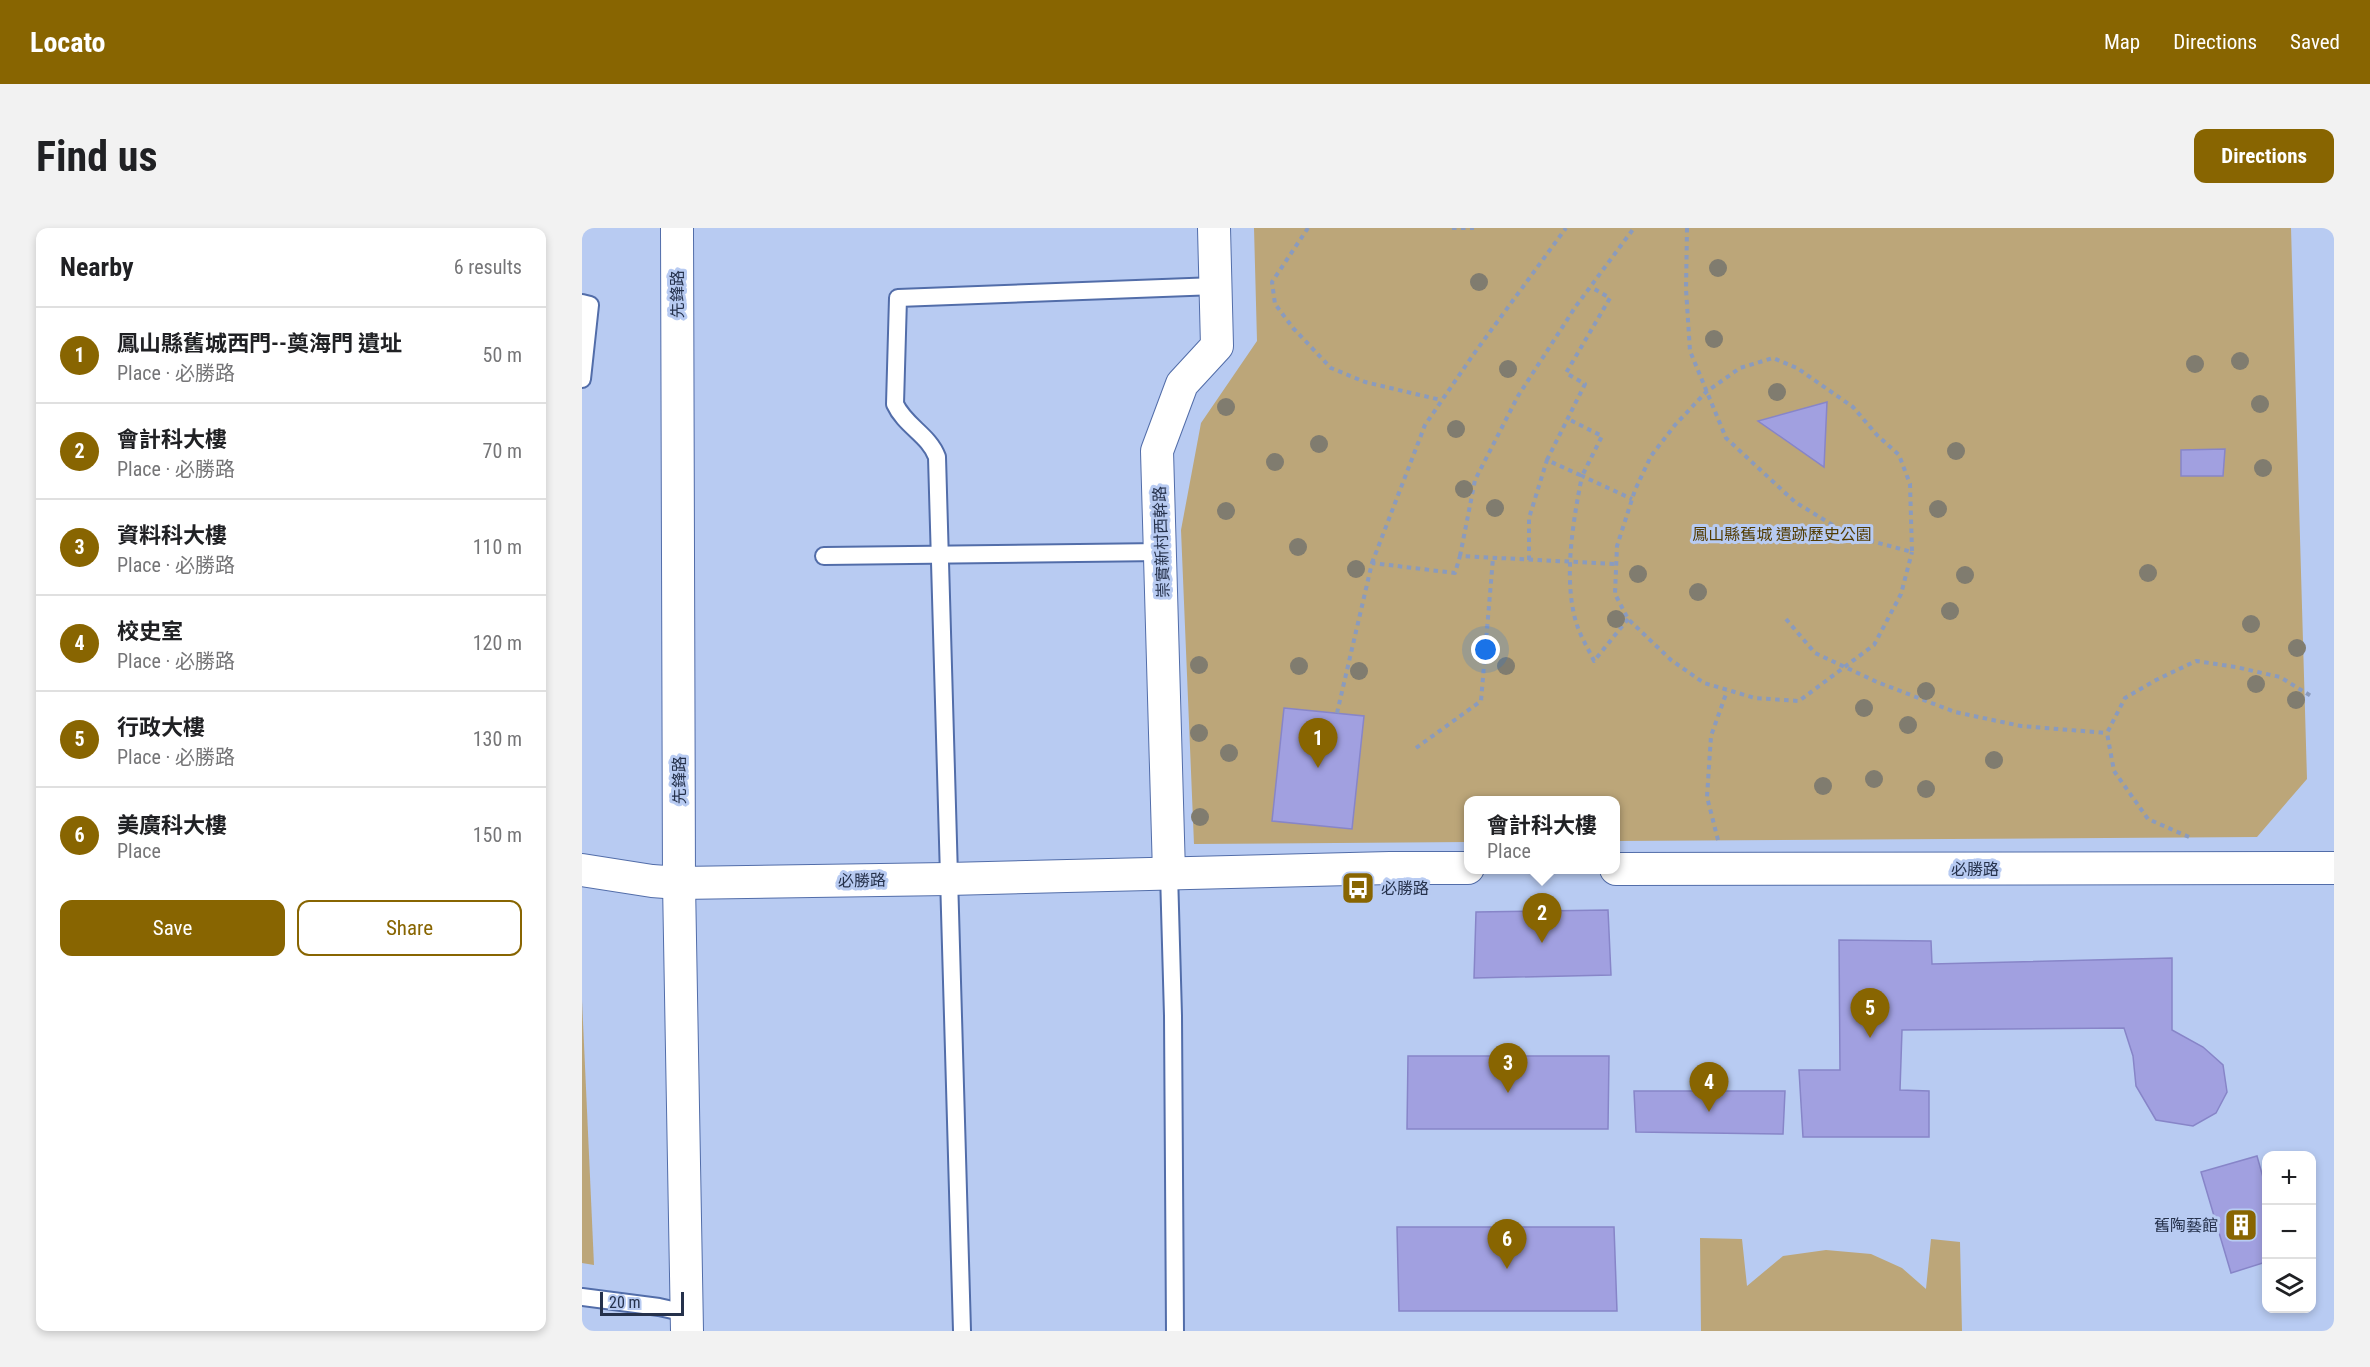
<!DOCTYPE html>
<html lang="en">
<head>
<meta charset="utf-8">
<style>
  :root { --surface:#fff; --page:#f2f2f2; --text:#202124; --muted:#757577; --line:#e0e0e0; --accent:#886501 }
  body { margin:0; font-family:"Roboto Condensed","Noto Sans TC",sans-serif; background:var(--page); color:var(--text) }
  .controls { position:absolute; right:18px; bottom:18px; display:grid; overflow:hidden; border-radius:12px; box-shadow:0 3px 9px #0003 }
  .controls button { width:54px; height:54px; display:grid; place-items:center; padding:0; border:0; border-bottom:2px solid var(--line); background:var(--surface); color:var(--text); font:30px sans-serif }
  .scale { position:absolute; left:18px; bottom:15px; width:84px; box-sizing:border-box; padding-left:6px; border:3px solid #25314b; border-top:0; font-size:16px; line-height:21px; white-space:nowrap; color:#25314b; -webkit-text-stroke:4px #b8cbf2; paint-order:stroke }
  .you { position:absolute; left:904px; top:422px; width:21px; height:21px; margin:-15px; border:4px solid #fff; border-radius:50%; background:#1a73e8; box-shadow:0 0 0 9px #1a73e833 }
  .badge { display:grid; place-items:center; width:39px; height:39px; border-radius:50%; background:var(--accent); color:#fff; font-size:20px; font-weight:700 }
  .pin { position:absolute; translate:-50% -50px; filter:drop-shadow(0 2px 3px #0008) }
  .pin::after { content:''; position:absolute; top:32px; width:21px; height:18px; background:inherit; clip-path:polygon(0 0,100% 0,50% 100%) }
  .popup { position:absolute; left:882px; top:568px; width:156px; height:78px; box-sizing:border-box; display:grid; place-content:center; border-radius:12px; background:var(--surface); filter:drop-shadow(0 2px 4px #0005); font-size:20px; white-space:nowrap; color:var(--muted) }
  .popup b { font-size:22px; color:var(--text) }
  .popup::after { content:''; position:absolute; left:50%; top:100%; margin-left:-12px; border:12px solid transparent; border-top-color:var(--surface) }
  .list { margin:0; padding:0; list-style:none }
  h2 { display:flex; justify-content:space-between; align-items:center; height:78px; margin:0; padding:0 24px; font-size:26px }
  h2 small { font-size:20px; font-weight:400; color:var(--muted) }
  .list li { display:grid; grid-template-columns:39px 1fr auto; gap:18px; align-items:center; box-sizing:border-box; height:96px; padding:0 24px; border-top:2px solid var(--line) }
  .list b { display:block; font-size:22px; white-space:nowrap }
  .list p { margin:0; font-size:20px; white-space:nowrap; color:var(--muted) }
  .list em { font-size:20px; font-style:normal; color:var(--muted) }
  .actions { display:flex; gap:12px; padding:18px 24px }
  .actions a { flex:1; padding:14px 0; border:2px solid var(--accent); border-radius:12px; text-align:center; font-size:21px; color:var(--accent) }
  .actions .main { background:var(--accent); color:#fff }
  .icon { flex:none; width:33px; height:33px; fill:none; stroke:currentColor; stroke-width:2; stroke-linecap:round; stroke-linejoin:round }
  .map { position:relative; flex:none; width:1752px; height:1103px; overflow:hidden; border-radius:12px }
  header { display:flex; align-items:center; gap:36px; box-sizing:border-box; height:84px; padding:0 30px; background:var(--accent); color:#fff }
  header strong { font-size:28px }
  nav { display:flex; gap:33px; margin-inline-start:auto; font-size:21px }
  .intro { display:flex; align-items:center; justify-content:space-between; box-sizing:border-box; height:144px; padding:0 36px }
  h1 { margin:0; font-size:42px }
  .button { padding:15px 27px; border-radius:12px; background:var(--accent); color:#fff; font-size:21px; font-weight:700 }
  main { display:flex; gap:36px; padding:0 36px }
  aside { flex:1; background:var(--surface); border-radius:12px; box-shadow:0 3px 9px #0003 }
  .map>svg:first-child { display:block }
</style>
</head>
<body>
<header>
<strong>Locato</strong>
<nav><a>Map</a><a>Directions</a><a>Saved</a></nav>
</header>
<div class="intro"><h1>Find us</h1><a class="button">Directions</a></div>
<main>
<aside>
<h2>Nearby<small>6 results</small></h2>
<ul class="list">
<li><span class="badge">1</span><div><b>鳳山縣舊城西門--奠海門 遺址</b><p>Place · 必勝路</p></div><em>50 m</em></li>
<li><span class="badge">2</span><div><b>會計科大樓</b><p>Place · 必勝路</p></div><em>70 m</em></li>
<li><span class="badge">3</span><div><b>資料科大樓</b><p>Place · 必勝路</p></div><em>110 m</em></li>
<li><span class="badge">4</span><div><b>校史室</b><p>Place · 必勝路</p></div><em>120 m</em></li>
<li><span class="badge">5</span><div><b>行政大樓</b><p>Place · 必勝路</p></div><em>130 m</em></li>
<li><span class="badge">6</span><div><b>美廣科大樓</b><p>Place</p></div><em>150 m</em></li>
</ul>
<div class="actions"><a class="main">Save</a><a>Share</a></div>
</aside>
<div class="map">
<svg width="1752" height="1103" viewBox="0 0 1752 1103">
  <rect width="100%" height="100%" fill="#b8cbf2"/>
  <g fill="#bca679">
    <path d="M672,0h1037l16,551 -50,58 -641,4v-41h-148v42l-274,2 -13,-314 20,-107 56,-82z"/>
    <path d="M0,772l12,265 -12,-2z"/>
    <path d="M1118,1010l42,1 5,47 36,-30 43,-6 45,4 31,14 24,21 5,-50 29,3 2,89h-261z"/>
  </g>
  <g fill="#a1a0e0" stroke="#8785c8" stroke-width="1.5">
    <path d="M1245,174l-3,65 -66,-46z"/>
    <path d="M1643,221l-2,27h-42v-26z"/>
    <path d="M702,480l80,8 -12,113 -80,-8z"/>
    <path d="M1026,682l3,65 -137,3 2,-66z"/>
    <path d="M1257,712l92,1 1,23 240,-6v72l31,17 20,18 4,27 -11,21 -23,13 -37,-6 -20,-34 -3,-30 -9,-28 -222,2 -2,60 29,1v46h-126l-4,-67h41z"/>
    <path d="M826,828h201l-1,73h-201z"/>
    <path d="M1052,863h151l-2,43 -147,-2z"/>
    <path d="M1675,928l9,32v74l-35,11 -30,-101z"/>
    <path d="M815,999h217l3,84h-218z"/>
  </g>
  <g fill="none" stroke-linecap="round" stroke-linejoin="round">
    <g stroke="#526da9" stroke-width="20">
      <g id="service">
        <path d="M0,75l8,2 -8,74"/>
        <path d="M242,328l338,-4"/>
        <path d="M587,645l4,143 2,315"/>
        <path d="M0,1069l77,10 27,6"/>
        <path d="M380,1103l-25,-874c-8,-22 -32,-31 -42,-53l3,-106 318,-12"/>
      </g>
    </g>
    <g stroke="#526da9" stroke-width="34">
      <g id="minor">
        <path d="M95,0l2,655 8,448"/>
        <path d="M1034,641l718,-1"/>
        <path d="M0,642l70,11 27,2 269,-4 442,-11h78"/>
        <path d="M587,645l-12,-422 25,-67 35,-38 -3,-118"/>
      </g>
    </g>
    <g stroke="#8a9bbe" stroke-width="4" stroke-dasharray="4.5 4.5" stroke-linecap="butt">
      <path d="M726,0l-36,54 3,22 18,24 38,40 34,14 76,18"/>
      <path d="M870,0h22"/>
      <path d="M1105,0l-1,61 4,62 36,87 69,64 54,33 63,17 -2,-68 -11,-29 -22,-20 -24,-28 -56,-39 -24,-10 -33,10 -34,24 -31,33 -24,31 -16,34 -18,56 -2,48 13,25 43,41 33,23 51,15 44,3 75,-56 27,-51 11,-42"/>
      <path d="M965,232l38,-76 -19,-11 44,-75 -19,-11"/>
      <path d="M878,328l15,-76 43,-84 58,-90 58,-78"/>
      <path d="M947,332v-42l18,-58 35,16 20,-40 -34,-17"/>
      <path d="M790,335l53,-138 48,-70 93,-127"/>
      <path d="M1046,391l-34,42c-5,-11 -12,-22 -16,-33 -16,-44 -5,-107 4,-152l50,23"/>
      <path d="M1204,391l29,34 62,29 78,30 66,14 86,7"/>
      <path d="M755,485l35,-150 83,10 5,-17 156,8"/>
      <path d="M834,520l65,-47 12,-143"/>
      <path d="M1607,609l-41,-18 -34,-48 -7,-38 18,-35 31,-18 40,-19 40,6 44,10 31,19"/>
      <path d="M1136,612l-11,-43 4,-61 16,-45"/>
    </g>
    <use href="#service" stroke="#fff" stroke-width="16"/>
    <use href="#minor" stroke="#fff" stroke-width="32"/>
  </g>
  <g fill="#807c6f">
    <circle cx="1136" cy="40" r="9"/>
    <circle cx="897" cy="54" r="9"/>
    <circle cx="1132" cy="111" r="9"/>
    <circle cx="1658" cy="133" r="9"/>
    <circle cx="1613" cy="136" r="9"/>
    <circle cx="926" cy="141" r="9"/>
    <circle cx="1195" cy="164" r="9"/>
    <circle cx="1678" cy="176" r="9"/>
    <circle cx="644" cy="179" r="9"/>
    <circle cx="874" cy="201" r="9"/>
    <circle cx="737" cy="216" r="9"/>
    <circle cx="1374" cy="223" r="9"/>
    <circle cx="693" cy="234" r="9"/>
    <circle cx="1681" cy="240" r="9"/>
    <circle cx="882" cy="261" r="9"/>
    <circle cx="913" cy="280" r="9"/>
    <circle cx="1356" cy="281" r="9"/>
    <circle cx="644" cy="283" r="9"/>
    <circle cx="716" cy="319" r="9"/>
    <circle cx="774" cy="341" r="9"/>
    <circle cx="1566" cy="345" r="9"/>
    <circle cx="1056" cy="346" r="9"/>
    <circle cx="1383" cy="347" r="9"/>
    <circle cx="1116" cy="364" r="9"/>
    <circle cx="1368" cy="383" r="9"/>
    <circle cx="1034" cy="391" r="9"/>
    <circle cx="1669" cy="396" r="9"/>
    <circle cx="1715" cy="420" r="9"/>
    <circle cx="617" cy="437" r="9"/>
    <circle cx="717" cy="438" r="9"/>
    <circle cx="924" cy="438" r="9"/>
    <circle cx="777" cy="443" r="9"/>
    <circle cx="1674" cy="456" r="9"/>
    <circle cx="1344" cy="463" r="9"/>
    <circle cx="1714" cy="472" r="9"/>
    <circle cx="1282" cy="480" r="9"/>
    <circle cx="1326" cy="497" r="9"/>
    <circle cx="617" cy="505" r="9"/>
    <circle cx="647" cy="525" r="9"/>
    <circle cx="1412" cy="532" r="9"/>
    <circle cx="1292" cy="551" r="9"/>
    <circle cx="1241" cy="558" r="9"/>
    <circle cx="1344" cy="561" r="9"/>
    <circle cx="618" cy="589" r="9"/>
  </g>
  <defs>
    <g id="bus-square" transform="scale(1.725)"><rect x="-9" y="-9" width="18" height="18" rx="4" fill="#886501" stroke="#b8cbf2"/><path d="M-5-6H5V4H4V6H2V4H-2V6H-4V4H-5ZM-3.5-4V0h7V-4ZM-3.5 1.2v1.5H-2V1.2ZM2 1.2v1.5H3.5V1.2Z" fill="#fff"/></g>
    <g id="building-square" transform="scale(1.725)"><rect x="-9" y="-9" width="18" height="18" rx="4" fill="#886501" stroke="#b8cbf2"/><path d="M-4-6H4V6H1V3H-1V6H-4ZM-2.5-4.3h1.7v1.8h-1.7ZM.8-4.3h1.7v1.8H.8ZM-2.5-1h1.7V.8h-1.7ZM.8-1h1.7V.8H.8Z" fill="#fff"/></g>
  </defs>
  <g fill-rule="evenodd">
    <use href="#bus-square" x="776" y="660"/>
    <use href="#building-square" x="1659" y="997"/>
  </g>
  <g text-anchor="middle" stroke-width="6" stroke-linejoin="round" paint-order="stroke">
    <g font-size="16" fill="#25314b" stroke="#b8cbf2">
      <text transform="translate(95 66) rotate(-90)" y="6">先鋒路</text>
      <text transform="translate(579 314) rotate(-92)" y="6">崇實新村西幹路</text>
      <text transform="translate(97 552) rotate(-90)" y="6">先鋒路</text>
      <text x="1393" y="647">必勝路</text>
      <text transform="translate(280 652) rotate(-1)" y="6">必勝路</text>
    </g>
    <g font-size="16" fill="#523c03" stroke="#b8cbf2">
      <text x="1200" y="312">鳳山縣舊城 遺跡歷史公園</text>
    </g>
    <g font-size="16" fill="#25314b" stroke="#b8cbf2" text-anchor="start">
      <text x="799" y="666">必勝路</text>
      <text x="1636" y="1003" text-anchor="end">舊陶藝館</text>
    </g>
  </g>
</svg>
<div class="controls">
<button>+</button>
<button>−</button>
<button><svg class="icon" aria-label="layers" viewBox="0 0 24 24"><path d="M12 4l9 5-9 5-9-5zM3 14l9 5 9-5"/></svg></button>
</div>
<div class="scale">20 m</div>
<div class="you"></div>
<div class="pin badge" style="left:736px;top:540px">1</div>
<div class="pin badge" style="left:960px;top:715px">2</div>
<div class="popup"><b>會計科大樓</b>Place</div>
<div class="pin badge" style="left:926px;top:865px">3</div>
<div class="pin badge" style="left:1127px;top:884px">4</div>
<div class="pin badge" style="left:1288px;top:810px">5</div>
<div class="pin badge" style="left:925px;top:1041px">6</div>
</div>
</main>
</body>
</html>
